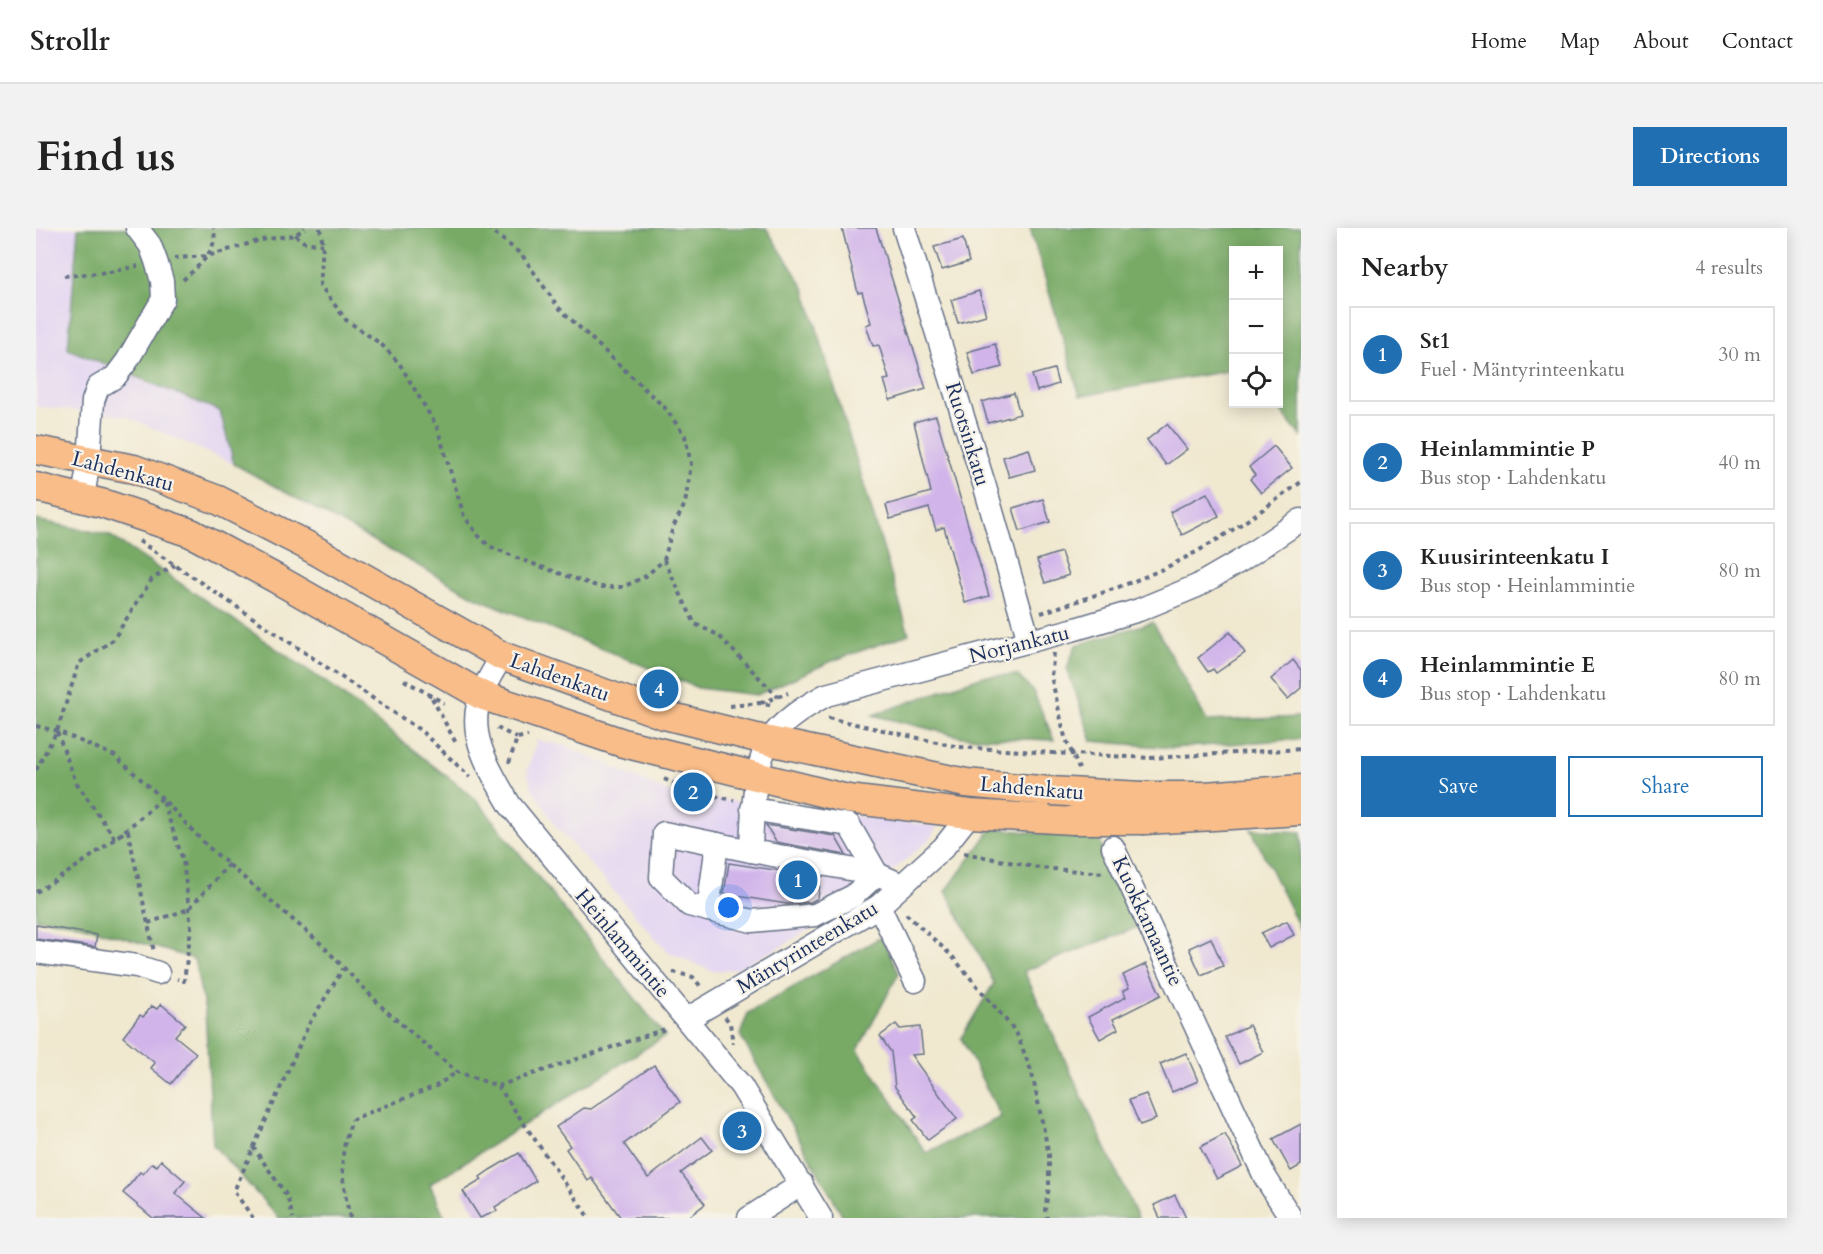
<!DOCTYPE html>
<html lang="en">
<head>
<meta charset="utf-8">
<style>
  :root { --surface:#fff; --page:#f2f2f2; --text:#222; --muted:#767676; --line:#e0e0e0; --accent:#1f6fb2 }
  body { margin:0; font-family:Cardo,serif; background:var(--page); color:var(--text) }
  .controls { position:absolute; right:18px; top:18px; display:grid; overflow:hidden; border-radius:0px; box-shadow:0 3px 15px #0003 }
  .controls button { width:54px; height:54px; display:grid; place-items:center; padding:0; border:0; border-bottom:2px solid var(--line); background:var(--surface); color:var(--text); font:30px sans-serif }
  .you { position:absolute; left:693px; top:680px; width:21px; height:21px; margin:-15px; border:4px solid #fff; border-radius:50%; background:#1a73e8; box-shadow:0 0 0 9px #1a73e833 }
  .badge { display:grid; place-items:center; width:39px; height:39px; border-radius:50%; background:var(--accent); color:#fff; font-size:20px; font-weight:700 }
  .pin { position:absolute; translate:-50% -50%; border:3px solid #fff; box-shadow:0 2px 6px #0006 }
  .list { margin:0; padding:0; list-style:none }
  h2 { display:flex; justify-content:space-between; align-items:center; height:78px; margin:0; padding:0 24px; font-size:26px }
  h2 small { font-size:20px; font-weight:400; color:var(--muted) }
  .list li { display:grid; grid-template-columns:39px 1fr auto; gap:18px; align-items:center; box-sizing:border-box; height:96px; margin:0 12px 12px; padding:0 12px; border:2px solid var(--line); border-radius:0px }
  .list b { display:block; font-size:22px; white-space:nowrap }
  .list p { margin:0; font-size:20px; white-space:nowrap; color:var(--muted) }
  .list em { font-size:20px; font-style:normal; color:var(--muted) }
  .actions { display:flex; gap:12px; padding:18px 24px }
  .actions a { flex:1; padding:14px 0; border:2px solid var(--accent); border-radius:0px; text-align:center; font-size:21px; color:var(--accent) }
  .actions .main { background:var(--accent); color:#fff }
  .icon { flex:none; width:33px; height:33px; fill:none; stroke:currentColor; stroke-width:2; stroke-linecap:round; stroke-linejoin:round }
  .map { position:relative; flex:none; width:1265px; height:990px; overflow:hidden; border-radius:0px }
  header { display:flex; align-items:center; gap:36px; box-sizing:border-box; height:84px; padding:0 30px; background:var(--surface); border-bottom:2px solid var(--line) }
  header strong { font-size:28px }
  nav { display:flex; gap:33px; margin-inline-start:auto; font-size:21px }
  .intro { display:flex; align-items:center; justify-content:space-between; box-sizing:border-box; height:144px; padding:0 36px }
  h1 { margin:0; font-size:42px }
  .button { padding:15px 27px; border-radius:0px; background:var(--accent); color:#fff; font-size:21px; font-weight:700 }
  main { display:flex; gap:36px; padding:0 36px }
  aside { flex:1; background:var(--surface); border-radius:0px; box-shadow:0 3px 15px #0003 }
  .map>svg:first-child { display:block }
</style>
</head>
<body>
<header>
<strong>Strollr</strong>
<nav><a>Home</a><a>Map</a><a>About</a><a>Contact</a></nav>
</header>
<div class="intro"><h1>Find us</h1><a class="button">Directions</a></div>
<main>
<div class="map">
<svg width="1265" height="990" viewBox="0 0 1265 990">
  <rect width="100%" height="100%" fill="#f7f3e8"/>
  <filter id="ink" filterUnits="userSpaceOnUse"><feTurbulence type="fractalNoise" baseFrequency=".0167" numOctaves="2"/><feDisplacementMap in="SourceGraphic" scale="12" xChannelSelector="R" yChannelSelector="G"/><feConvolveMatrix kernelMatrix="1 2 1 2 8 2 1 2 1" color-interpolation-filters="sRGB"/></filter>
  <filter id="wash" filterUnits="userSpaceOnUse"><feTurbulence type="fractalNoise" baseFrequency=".008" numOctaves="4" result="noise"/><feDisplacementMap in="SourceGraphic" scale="24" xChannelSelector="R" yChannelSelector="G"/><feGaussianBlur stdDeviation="1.35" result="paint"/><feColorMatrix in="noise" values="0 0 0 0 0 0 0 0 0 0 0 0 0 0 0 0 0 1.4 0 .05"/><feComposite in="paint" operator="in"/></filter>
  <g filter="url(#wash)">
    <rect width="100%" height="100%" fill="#f0e8cf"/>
    <g fill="#e2d4f3">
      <path d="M0,0h42l-10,121 152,62 14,53 -109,-48 -89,-10z"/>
      <path d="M501,512l29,6 107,48 264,32 -7,13 -74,63 -74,44 -46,23 -24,2 -45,-20 -111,-125 -24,-38 -5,-17z"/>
    </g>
    <g fill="#78aa66" stroke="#4a6c62" stroke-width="1.5">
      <path d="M42,0h688l39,61 104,345 -77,27 -75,34 -59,-7 -221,-90 -243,-134 -14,-53 -152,-62z"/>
      <path d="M994,0h271v209l-26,-33h3v-154h-44l-1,120 -153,26z"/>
      <path d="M0,292l73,15 221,150 146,114 189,237 -235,148 15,34h-166l-66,-73 -8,-134 -11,-52 -123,-37 -35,-3z"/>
      <path d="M1117,394l54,99 94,-4v22l-129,9 -80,-7 -25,-73 9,-23z"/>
      <path d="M981,447l16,16 21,49 -92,-3 -89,-22 110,-39z"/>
      <path d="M956,600l107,12 39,87 -114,44 114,247h-294l-104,-183 8,-22 133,-76 18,36 -41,77 68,103 75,-36 -40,-79 33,-55 -48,-92z"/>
      <path d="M1215,601l50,3v99z"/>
    </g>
    <g id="blocks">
      <g fill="#d1b5ea">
        <path d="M806,0h34l50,161 -36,11 -6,-20 5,-1 -10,-34 -6,1 -7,-21 5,-2 -9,-31 -4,1z"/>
        <path d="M927,11l6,23 -27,8 -8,-23z"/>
        <path d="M943,63l7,24 -28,8 -7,-23z"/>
        <path d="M959,116l7,23 -28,8 -7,-23z"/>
        <path d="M1018,141l4,15 -21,7 -5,-16z"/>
        <path d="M978,165l6,21 -32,9 -6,-21z"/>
        <path d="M900,188l53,180 -24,7 -21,-76 -8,3 -7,-22 -39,11 -4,-14 45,-13 -17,-70z"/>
        <path d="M1131,196l20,25 -21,16 -19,-25z"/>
        <path d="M1238,218l18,22 -31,25 -11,-14 5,-4 -6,-8z"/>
        <path d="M993,221l6,21 -26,7 -6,-20z"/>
        <path d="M1171,265l12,23 -37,19 -12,-23z"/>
        <path d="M1007,271l7,23 -30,9 -7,-23z"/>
        <path d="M1025,324l8,23 -24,8 -8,-23z"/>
        <path d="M1194,404l15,21 -29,20 -3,-4 -5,3 -10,-14z"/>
        <path d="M1257,432l8,10v18l-13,11 -17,-20z"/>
        <path d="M730,597l69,11 11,19 -70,-13z"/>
        <path d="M693,635l92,14 -3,21 -7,4 -24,2 -63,-10z"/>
        <path d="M1251,693l7,14 -25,13 -8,-15z"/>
        <path d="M0,697l61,10 -2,12 -59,-8z"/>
        <path d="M1175,710l12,28 -22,9 -12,-27z"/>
        <path d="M1110,736l15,31 -48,24 5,10 -18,10 -12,-22 38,-20 -3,-6 6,-3 -6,-13z"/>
        <path d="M125,776l24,20 -10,12 21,17 -25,31 -20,-16 4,-5 -32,-26 17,-22 3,2 9,-11 5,3z"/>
        <path d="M860,796l4,5 20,-2 3,27 -12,1 46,64 -29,21 -15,-20 4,-3 -22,-30 -4,-35 -11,-16z"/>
        <path d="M1213,797l14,27 -24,12 -14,-27z"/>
        <path d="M1150,825l12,28 -26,11 -12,-28z"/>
        <path d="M618,837l26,37 -56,42 24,34 54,-41 10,13 -31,23 24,31 -18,14h-66l-29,-40 -4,3 -22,-32 4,-3 -14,-19 28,-19 7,1z"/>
        <path d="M1110,866l10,25 -16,6 -11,-25z"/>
        <path d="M1265,896v41l-10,6 -18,-32z"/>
        <path d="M1189,906l17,32 -25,13 -17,-32z"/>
        <path d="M483,925l17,28 -41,26 2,4 -17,7 -17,-27 19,-11 -2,-3 10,-7z"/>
        <path d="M125,932l24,21 -10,12 31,25h-53l-30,-25 17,-21 3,2 9,-11 5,3z"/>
        <path d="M1139,967l11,23h-26l-6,-13z"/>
      </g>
    </g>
  </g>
  <g filter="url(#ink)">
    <use href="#blocks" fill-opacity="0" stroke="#667086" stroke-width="1.5"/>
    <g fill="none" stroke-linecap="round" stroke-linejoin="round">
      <g stroke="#667086" stroke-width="25">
        <g id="minor">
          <path d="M868,0l81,259 44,154"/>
          <path d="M47,269l6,-36 4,-60 5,-14 17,-10 12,-16 36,-62 -1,-18 -6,-20 -6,-16 -13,-17"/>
          <path d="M466,428c-7,12 -15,24 -20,37 -18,40 9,79 28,112l231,281 80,132"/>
          <path d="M1077,619l152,330 26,41"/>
          <path d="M715,623l-87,-18 -3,44 28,28 63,16 63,-6 38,-19 24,-22 -28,-49 -97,-16"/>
          <path d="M866,657l-25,-11 -126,-23c1,-31 2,-82 18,-110 12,-20 37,-35 57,-46l246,-65 67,-20 58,-24 43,-25 61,-41"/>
          <path d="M843,678l36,75"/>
          <path d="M672,682l9,-66"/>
          <path d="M0,724l101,14 21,7"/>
          <path d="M651,791l192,-113 64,-58 27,-34"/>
          <path d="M713,990l53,-34"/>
        </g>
      </g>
      <g stroke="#667086" stroke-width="31">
        <g id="major">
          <path d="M0,222l98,19 84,31 88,45 196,111 162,59 105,26 197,42 84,8"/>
          <path d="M0,259l69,17 86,29 84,45 206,117 142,48 225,56 122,15 103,6"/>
          <path d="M1107,568h62l96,-7"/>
          <path d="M1109,592l156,-9"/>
        </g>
      </g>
      <g stroke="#667086" stroke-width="4" stroke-dasharray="4.5 4.5" stroke-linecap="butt">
        <path d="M284,0l3,17 -3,40 26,35 35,24 18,19 38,64 27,89 14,19 11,11 33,14 77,27h24l23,-11 18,-16 9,-33 12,-23 6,-40 -6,-28 -20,-28 -107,-101 -36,-52 -34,-27"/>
        <path d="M259,7l9,7 19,3"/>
        <path d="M138,30l34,-2 53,-16 34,-5 10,-7"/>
        <path d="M28,48l46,-4 28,-6"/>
        <path d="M147,52c16,-15 35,-28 31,-52"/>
        <path d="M103,313l281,189 50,47"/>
        <path d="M628,332l31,64 23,11 60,62"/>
        <path d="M1005,385c36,-12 73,-23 108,-38 55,-23 104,-58 152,-93"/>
        <path d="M1018,425l-3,23 14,61 14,32"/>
        <path d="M368,452l40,23"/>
        <path d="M396,470l25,47"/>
        <path d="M725,475l27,-10"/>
        <path d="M694,478l30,-3 13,3"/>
        <path d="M792,490l131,29 93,6"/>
        <path d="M0,498l21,5 58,25 47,42 45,48 113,97 65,67 72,62 41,14 91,132"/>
        <path d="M461,500l20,10"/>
        <path d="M21,504l19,50 38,55 14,-6 26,121"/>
        <path d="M1114,530l151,-9"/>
        <path d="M473,535l8,-25 11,-2"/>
        <path d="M0,542l21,-39 22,-68 34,-23 39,-61 23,-14"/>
        <path d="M628,551l29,13 41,8"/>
        <path d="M928,625l75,15 66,5"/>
        <path d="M0,664c46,-27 87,-57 126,-94l21,62 6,49 2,19 -7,53 -7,-2"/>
        <path d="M870,686l45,41 65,77 16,41 17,82v32l-4,23 2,8"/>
        <path d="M112,695l41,-14 40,-45"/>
        <path d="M637,744l20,5 9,11"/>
        <path d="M689,789l5,6 3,21"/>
        <path d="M462,858l170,-58"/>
        <path d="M217,919l34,49 6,22"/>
        <path d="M217,990l-19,-27 75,-167 34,-55"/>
        <path d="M314,990c-8,-37 -13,-63 3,-99l83,-33 21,-14"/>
      </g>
      <use href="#minor" stroke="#fff" stroke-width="22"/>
      <use href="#major" stroke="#f8bd89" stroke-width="28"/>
      <g stroke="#667086" stroke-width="31" stroke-linecap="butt">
        <g id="major-bridge">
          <path d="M1014,563l93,5"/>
          <path d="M1037,592h72"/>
        </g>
      </g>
      <path stroke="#667086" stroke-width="4" stroke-dasharray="4.5 4.5" stroke-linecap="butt" d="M1016,525l98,5"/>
      <use href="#major-bridge" stroke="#f8bd89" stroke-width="28"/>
    </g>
  </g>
  <g text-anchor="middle" stroke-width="4.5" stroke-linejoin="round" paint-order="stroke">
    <g font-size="21" fill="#1b2f5e" stroke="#f7f3e8">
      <text transform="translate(932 206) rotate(73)" y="7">Ruotsinkatu</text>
      <text transform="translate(87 243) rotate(15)" y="7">Lahdenkatu</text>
      <text transform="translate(983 416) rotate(-14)" y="7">Norjankatu</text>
      <text transform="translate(524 449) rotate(20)" y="7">Lahdenkatu</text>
      <text transform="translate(996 560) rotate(5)" y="7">Lahdenkatu</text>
      <text transform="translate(1112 693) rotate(65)" y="7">Kuokkamaantie</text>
      <text transform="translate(587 715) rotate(50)" y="7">Heinlammintie</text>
      <text transform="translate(771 719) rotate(-31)" y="7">Mäntyrinteenkatu</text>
    </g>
  </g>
</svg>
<div class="controls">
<button>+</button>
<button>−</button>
<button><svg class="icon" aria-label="locate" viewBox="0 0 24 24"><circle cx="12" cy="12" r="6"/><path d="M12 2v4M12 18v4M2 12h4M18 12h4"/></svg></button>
</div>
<div class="you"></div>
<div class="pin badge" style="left:762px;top:652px">1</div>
<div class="pin badge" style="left:657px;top:564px">2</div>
<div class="pin badge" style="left:706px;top:903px">3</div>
<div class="pin badge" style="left:623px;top:461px">4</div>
</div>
<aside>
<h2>Nearby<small>4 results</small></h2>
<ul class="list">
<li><span class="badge">1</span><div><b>St1</b><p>Fuel · Mäntyrinteenkatu</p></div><em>30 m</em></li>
<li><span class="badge">2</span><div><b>Heinlammintie P</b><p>Bus stop · Lahdenkatu</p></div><em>40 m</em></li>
<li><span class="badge">3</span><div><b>Kuusirinteenkatu I</b><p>Bus stop · Heinlammintie</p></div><em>80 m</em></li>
<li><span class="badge">4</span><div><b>Heinlammintie E</b><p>Bus stop · Lahdenkatu</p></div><em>80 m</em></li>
</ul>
<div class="actions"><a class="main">Save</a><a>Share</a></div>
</aside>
</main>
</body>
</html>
